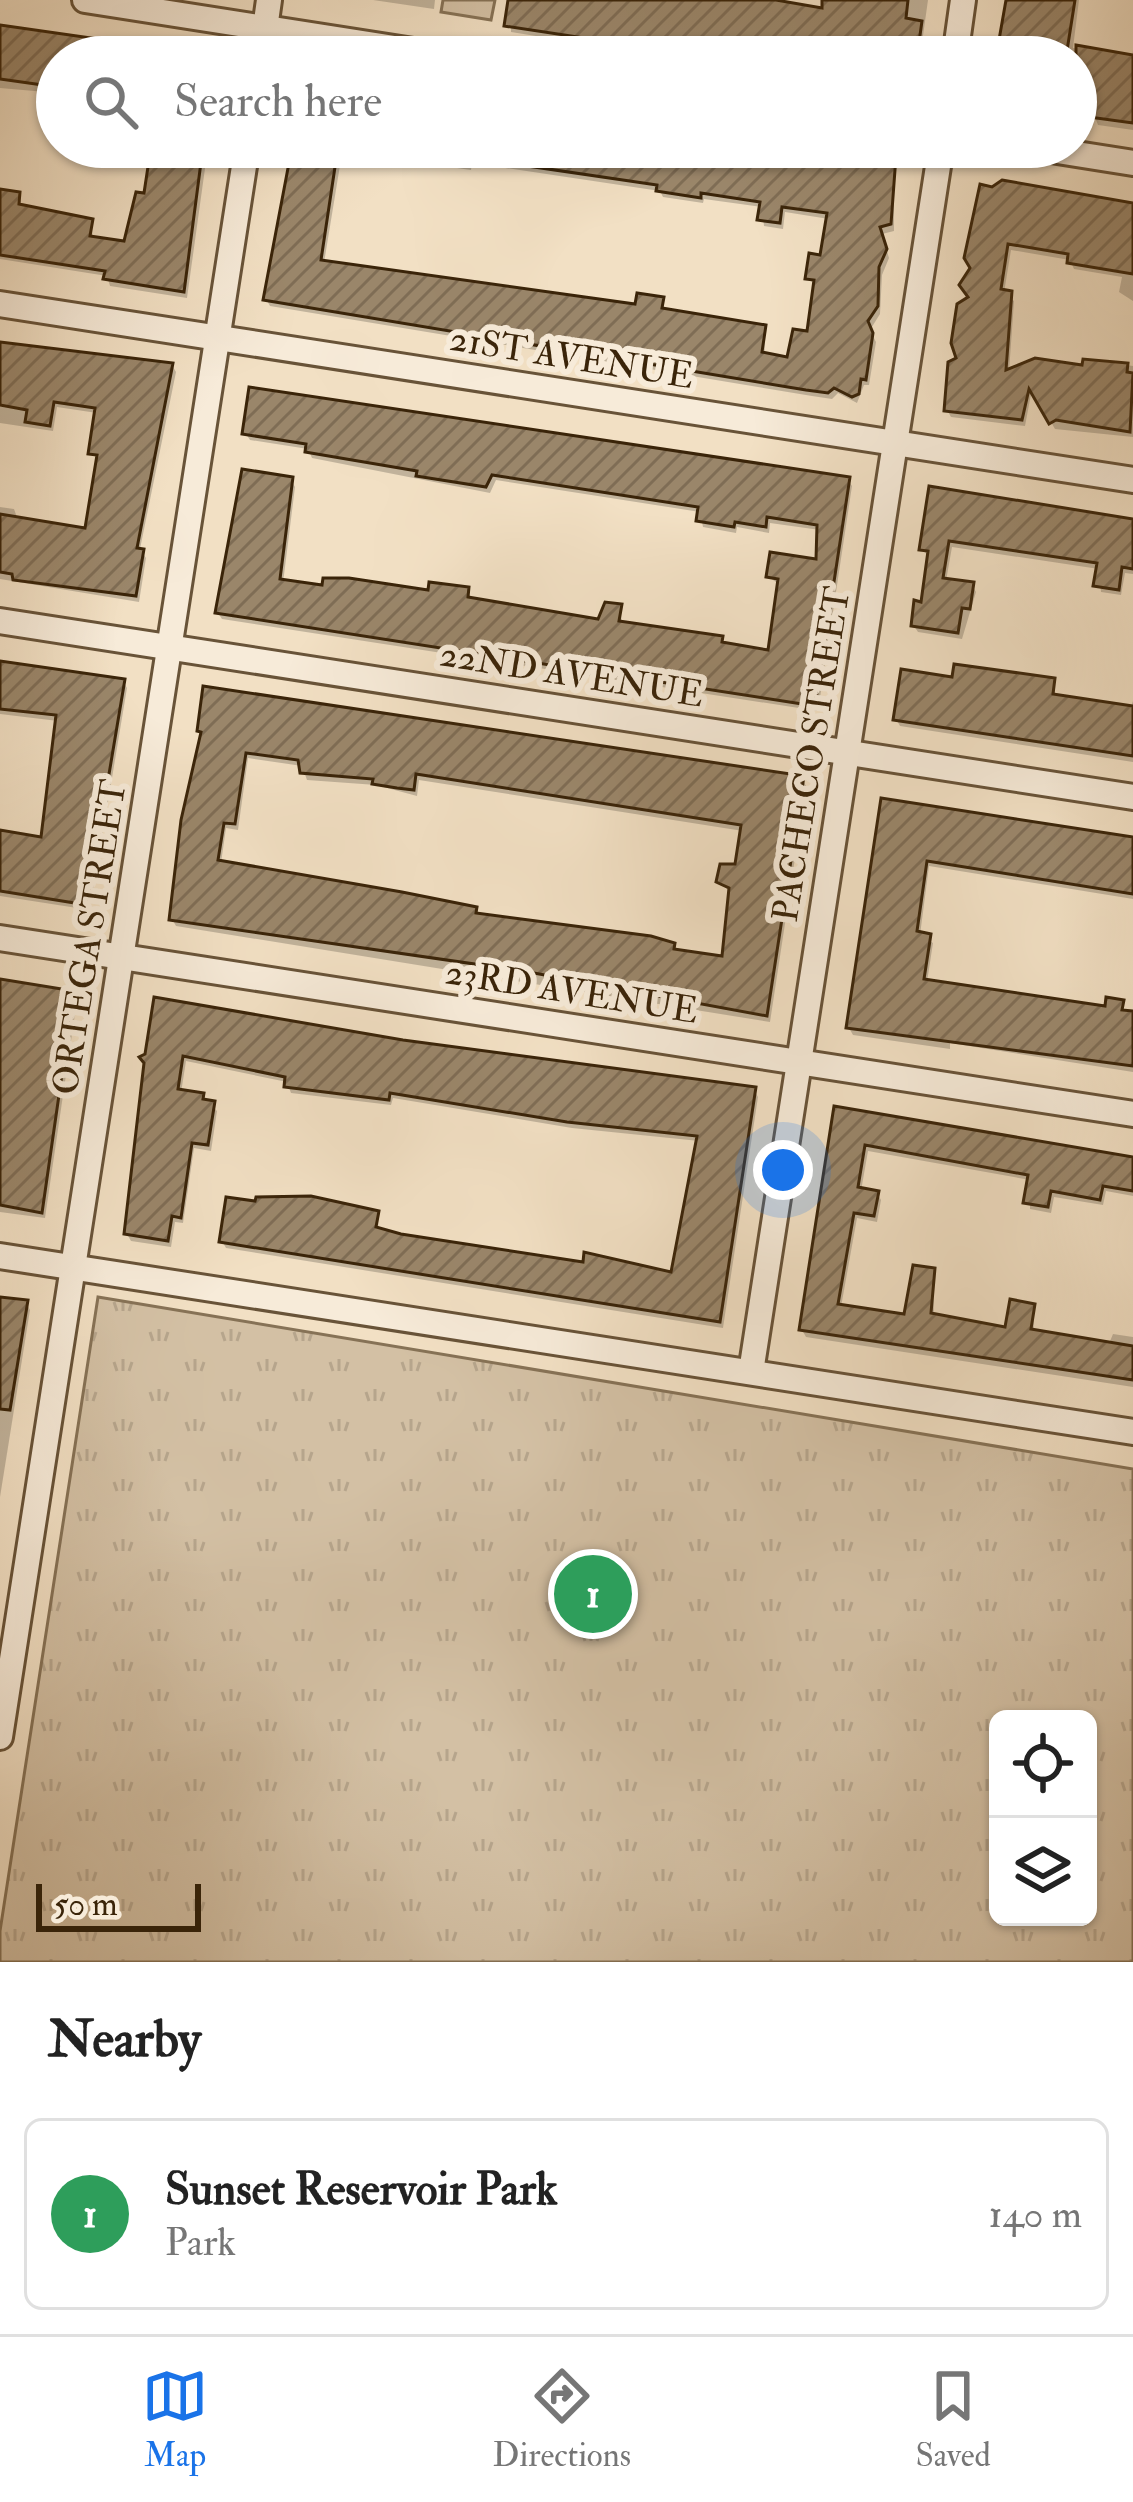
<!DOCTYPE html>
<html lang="en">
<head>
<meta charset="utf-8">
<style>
  :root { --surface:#fff; --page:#f6f6f6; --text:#222; --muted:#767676; --line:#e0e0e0; --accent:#1a73e8 }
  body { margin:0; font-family:"IM FELL Double Pica",serif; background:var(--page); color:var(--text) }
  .controls { position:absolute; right:36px; bottom:36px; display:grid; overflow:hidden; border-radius:18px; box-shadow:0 3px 9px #0004 }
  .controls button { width:108px; height:108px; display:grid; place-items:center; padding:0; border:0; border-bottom:3px solid var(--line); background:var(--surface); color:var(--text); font:60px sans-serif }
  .scale { position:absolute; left:36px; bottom:30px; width:165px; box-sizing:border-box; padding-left:12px; border:6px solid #3a2409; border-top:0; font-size:33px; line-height:42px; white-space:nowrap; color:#3a2409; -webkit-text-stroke:9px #f7ebd9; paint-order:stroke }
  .you { position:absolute; left:783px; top:1170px; width:42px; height:42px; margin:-30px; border:9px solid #fff; border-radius:50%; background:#1a73e8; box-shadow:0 0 0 18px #1a73e833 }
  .badge { display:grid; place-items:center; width:78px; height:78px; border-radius:50%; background:var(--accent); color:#fff; font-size:39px; font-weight:700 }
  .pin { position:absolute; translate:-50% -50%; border:6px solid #fff; box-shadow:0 3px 12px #0006 }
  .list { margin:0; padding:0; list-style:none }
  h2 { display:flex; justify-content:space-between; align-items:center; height:156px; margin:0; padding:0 48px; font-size:51px }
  h2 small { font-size:39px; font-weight:400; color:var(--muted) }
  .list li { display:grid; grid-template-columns:78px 1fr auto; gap:36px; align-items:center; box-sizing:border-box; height:192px; margin:0 24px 24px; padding:0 24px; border:3px solid var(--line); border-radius:18px }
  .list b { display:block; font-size:45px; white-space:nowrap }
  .list p { margin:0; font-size:39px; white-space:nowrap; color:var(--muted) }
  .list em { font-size:39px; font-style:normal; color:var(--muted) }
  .icon { flex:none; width:66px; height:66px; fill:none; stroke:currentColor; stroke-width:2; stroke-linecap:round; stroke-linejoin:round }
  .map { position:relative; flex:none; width:1133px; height:1962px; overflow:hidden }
  .search { position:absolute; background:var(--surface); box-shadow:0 3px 9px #0004; left:36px; right:36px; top:36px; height:132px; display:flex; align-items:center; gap:30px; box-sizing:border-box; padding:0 42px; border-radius:66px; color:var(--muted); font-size:45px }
  .sheet { height:372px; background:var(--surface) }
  nav { display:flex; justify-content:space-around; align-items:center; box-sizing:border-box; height:168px; border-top:3px solid var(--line); background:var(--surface); font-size:33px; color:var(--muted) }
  nav a { display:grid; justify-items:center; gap:6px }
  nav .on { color:var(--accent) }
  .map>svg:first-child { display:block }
</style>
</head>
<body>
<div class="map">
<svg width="1133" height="1962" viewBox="0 0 1133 1962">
  <defs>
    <pattern id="park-tufts" width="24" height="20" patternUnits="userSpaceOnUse" patternTransform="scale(3)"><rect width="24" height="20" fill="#d3c0a4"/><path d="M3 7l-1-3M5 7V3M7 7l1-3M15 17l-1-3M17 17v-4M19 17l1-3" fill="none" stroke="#b6a58c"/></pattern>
    <pattern id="building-hatch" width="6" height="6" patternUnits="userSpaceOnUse" patternTransform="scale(3)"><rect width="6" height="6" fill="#9a866a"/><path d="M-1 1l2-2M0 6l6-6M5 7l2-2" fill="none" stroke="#7f6d55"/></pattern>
  </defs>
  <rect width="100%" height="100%" fill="#f2e0c4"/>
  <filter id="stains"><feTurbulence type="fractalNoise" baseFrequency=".00167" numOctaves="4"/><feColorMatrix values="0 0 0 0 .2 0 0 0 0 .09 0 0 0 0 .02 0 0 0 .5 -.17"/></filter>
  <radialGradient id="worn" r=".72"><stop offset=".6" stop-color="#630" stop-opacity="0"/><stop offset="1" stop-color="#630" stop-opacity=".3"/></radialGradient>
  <path fill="url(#park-tufts)" stroke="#867256" stroke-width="3" fill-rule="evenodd" d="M98,1297l1035,172v493h-1133v-31zM998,1719h90v198h-90z"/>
  <path fill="#d3c0a4" stroke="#867256" stroke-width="3" d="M443,0h52l-4,20 -50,-8z"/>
  <g fill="#0003" fill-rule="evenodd">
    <path d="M373,0h62l-1,9z"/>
    <path d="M511,0h253l91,13 1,-13h72l-8,57h-254l-155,-25z"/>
    <path d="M1007,0h72l-6,48 59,10 1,-8v80l-35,-5 -5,-13 -17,-3v-52h-77z"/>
    <path d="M0,31l192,26h-135v36l-57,-5z"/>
    <path d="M169,147h39l-21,151 -77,-12 -3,-10 -107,-17v-66l19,2 3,12 69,14 2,19 33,5z"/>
    <path d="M294,147h49l-19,116 313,45 25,-9 3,13 99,16 1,28 24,4 21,-26 6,-48 -8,-8 14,-19 7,-40 -44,-7 -2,17 -19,-3 -2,-19 -58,-8 -1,4 -40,-6 -3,-6 -188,-28 -1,7 -14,-2 -4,-21h359l56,13 26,-1v72l-12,3 7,24 -7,17 -2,39 -10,16 6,12 -7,43h-5l-7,18 -19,-10 -6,6 -20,-3 -542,-90 -4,-7z"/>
    <path d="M982,188l151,17v96l-14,-9 3,-15 -48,-8 -4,-9 -59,-10 -7,43 10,8 -5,71 75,-3 19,-7 30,4v71l-78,-8 -23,-40 -7,37 -74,-9 -4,-7 24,-112z"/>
    <path d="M0,342l172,23 4,7 -36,177 6,9 -7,44 -139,-23v-72l14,2 4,11 70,11 12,-70 -9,-8 6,-40 -40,-6 -4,24 -53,-8z"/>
    <path d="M246,434l602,46 4,6 -34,225 -596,-92 -4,-6 73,-133 4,7 -12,96 147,10 37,-3 4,10 129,22 20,-15 2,17 99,15 4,7 46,7 9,-68 -11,-8 50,-14 1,-33 -50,-7 -1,10 -32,-6 -1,6 -33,-6 -3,-15 -204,-32 -6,13 -178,-35 -4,-9 -58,-9z"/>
    <path d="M932,489l201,31v54l-8,-1 -4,22 -20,-3 -2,-23 -147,-22 -6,34 26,4 4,7 -14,47 -44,-7 -4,-6 9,-21 7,-48 -8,-7z"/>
    <path d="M0,663l123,18 4,7 -37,222 -90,-14v-63l43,7 15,-119 -58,-7z"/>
    <path d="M955,680l98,1 3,17 74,11 3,-8v61l-233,-36 -4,-7z"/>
    <path d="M200,731l602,48 4,7 -36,236 -594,-96 -4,-7 31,-182zM248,758l54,8 5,14 69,5 41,11 2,-16 324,51 -5,36 -19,15 13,11 -8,66 -503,-96 5,-35 12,2z"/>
    <path d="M884,802l249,38v59l-204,-33 -9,69 13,8 -6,39 181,27 14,-6 3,10 8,1v58l-183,-29v6l-97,-14 -4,-7z"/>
    <path d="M0,981l73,12 4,7 -32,218 -45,-6z"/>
    <path d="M402,1043l352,47 4,7 -35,231 -497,-80 -4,-7 155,-27 2,17 21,6 273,39 26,-135 -127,-13 -179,-30 -2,7 -100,-12 -4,-11 -101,-21 -5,32 21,3 15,15 -6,40 -17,-3 -11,75 -8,-1 -4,25 -40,-6 -4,-7 21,-179z"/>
    <path d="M836,1109l297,51v36l-27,-5 -3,14 -49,-8 -3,16 -21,-4v-29l-162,-29 -7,40 16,2 4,7 -4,22 -20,-4 -16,89 65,10 27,-46 1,46 73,14 26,-24 1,25 74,14 5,-12 20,3v50l-327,-50 -4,-7z"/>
    <path d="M0,1299l26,4 4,7 -30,187z"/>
  </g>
  <g fill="url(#building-hatch)" stroke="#3a2409" stroke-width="3" fill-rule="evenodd">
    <path d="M508,0h268l46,8v-8h86l-2,18 16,3 -5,36h-207l-206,-31z"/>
    <path d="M1006,0h69l-9,57h-70z"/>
    <path d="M0,25l154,22 -1,10h-96v30l-57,-8z"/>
    <path d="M1076,45l57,10v68l-44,-6 3,-13 -16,-5z"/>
    <path d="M151,147h52l-19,145 -81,-13 2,-8 -105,-16v-66l20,3 -1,12 74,15 -3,17 34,5 12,-49 8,1z"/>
    <path d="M292,147h46l-17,113 314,44 2,-11 27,4 -2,11 104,17 -4,27 25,5 6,-28 14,2 7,-51 -9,-1 4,-26 11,2 7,-42 -45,-6 -2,16 -23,-3 3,-18 -59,-9v5l-45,-7 1,-6 -184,-27 1,-11h366l7,7 19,-3 3,6 27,-1 -5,68 -11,3 7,22 -8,18 -1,39 -10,15 5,12 -7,47 -5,-1 -2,15 -7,3 -18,-9 -6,5 -22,-3 -543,-90z"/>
    <path d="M1002,180l131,23v71l-66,-11 1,-9 -60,-10 -7,45 11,2 -6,79 29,-12 47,7 1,-6 45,4 -1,9 6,1 -3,59 -74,-12 -7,4 -20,-35 -7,31 -78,-9 4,-49 8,-4 -5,-15 6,-39 11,-7 -9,-12 11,-17 -6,-10 16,-74 12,3z"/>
    <path d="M0,342l173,21 -36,185 7,1 -8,47 -123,-16 -1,-6 -12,-2v-58l85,14 12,-73 -9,-1 7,-46 -41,-6 -4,24 -25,-4 2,-12 -27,-5z"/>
    <path d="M249,387l601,90 -35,229 -600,-93 27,-144 51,8 -13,102 42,6 1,-7h26l79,12 1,-8 40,5 -1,10 130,22 7,-17 17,2 -3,17 104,15 -1,6 46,8 10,-71 -12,-2 4,-25 46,7 1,-34 -50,-8 -1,10 -31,-5 -1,5 -38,-6 2,-14 -206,-32 -6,12 -70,-11 1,-5 -112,-19 1,-8 -64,-10z"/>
    <path d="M929,486l204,33v50l-11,-2 -3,23 -26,-4 4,-23 -148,-22 -6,37 31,4 -4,27 -8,-1 -4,25 -47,-7 3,-26 7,2 7,-51 -9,-1z"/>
    <path d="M0,661l125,18 -38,226 -87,-14v-61l41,7 15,-122 -56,-6z"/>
    <path d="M954,664l101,14 -2,16 80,12v50l-240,-36 8,-51 51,8z"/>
    <path d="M203,686l601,90 -37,240 -244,-45 -354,-51 12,-100 20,-88 -4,-1zM246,753l52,7 2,13 73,6 -1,5 25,4 17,2 2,-16 325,51 -6,39h-15l-4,18 13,6 -7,68 -48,-7 1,-6 -24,-7 -175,-23 1,-6 -75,-15 -184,-32 6,-37 11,1z"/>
    <path d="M881,798l252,39v57l-206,-33 -10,70 14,3 -7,45 181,27 1,-9 18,3 -2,10 11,1v55l-287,-38z"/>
    <path d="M0,979l74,12 -32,222 -42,-8z"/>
    <path d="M154,997l249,43 353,47 -36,235 -501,-80 7,-45 29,4 1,-4 55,-1 68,15 -3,16 25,7 182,28 1,-10 87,20 26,-136 -130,-14 -177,-29 -1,7 -105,-13 1,-10 -102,-21 -5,33 26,4 -1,6 12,2 -7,44 -16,-2 -11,75 -9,-2 -4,25 -44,-7 20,-171 -5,-6 6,-3z"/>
    <path d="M834,1106l299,51v34l-30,-5 -3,14 -49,-9 -3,16 -25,-4 5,-28 -163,-30 -7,42 21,4 -5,25 -20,-3 -16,91 66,10 9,-49 22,3 -4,45 74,14 5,-28 25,5 -4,25 102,17v34l-334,-50z"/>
    <path d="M0,1297l28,3 -18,110 -10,-1z"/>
  </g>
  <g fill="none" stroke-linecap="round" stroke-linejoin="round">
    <g stroke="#685338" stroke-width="30">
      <g id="minor">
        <path d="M85,0l367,57"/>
        <path d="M261,57l8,-57"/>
        <path d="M955,57l8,-57"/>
        <path d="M1032,147l101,16"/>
        <path d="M0,304l1133,176"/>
        <path d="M0,621l1133,176"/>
        <path d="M0,938l1133,176"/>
        <path d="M0,1256l1133,176"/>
        <path d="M751,1372l190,-1225"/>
        <path d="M0,1737l247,-1590"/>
      </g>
    </g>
    <use href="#minor" stroke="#f7ebd9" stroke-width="24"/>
  </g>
  <g text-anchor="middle" stroke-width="12" stroke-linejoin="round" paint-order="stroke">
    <g font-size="36" fill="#3a2409" stroke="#f7ebd9">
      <text transform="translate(572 356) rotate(9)" y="13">21ST AVENUE</text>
      <text transform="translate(572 673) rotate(9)" y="13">22ND AVENUE</text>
      <text transform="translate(810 754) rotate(-81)" y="13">PACHECO STREET</text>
      <text transform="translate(88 937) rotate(-81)" y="13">ORTEGA STREET</text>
      <text transform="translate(572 990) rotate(9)" y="13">23RD AVENUE</text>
    </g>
  </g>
  <rect width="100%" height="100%" filter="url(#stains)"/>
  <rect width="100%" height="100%" fill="url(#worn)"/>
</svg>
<div class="controls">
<button><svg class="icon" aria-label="locate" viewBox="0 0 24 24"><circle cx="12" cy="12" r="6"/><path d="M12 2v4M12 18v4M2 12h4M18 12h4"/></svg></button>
<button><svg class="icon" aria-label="layers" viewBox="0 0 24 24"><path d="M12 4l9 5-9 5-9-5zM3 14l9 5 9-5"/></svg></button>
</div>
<div class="scale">50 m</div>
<div class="you"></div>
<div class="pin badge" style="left:593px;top:1594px;background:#2e9e5b">1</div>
<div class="search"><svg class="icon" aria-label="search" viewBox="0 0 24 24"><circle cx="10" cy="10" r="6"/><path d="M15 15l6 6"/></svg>Search here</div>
</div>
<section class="sheet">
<h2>Nearby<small></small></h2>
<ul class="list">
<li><span class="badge" style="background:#2e9e5b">1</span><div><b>Sunset Reservoir Park</b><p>Park</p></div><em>140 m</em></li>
</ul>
</section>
<nav>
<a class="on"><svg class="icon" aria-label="map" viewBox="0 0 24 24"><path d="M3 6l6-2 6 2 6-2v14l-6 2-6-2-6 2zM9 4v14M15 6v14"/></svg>Map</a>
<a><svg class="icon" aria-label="directions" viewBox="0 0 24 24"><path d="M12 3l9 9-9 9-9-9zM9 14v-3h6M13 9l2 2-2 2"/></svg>Directions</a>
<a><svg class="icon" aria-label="saved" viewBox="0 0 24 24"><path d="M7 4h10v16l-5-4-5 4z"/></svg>Saved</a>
</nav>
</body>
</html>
